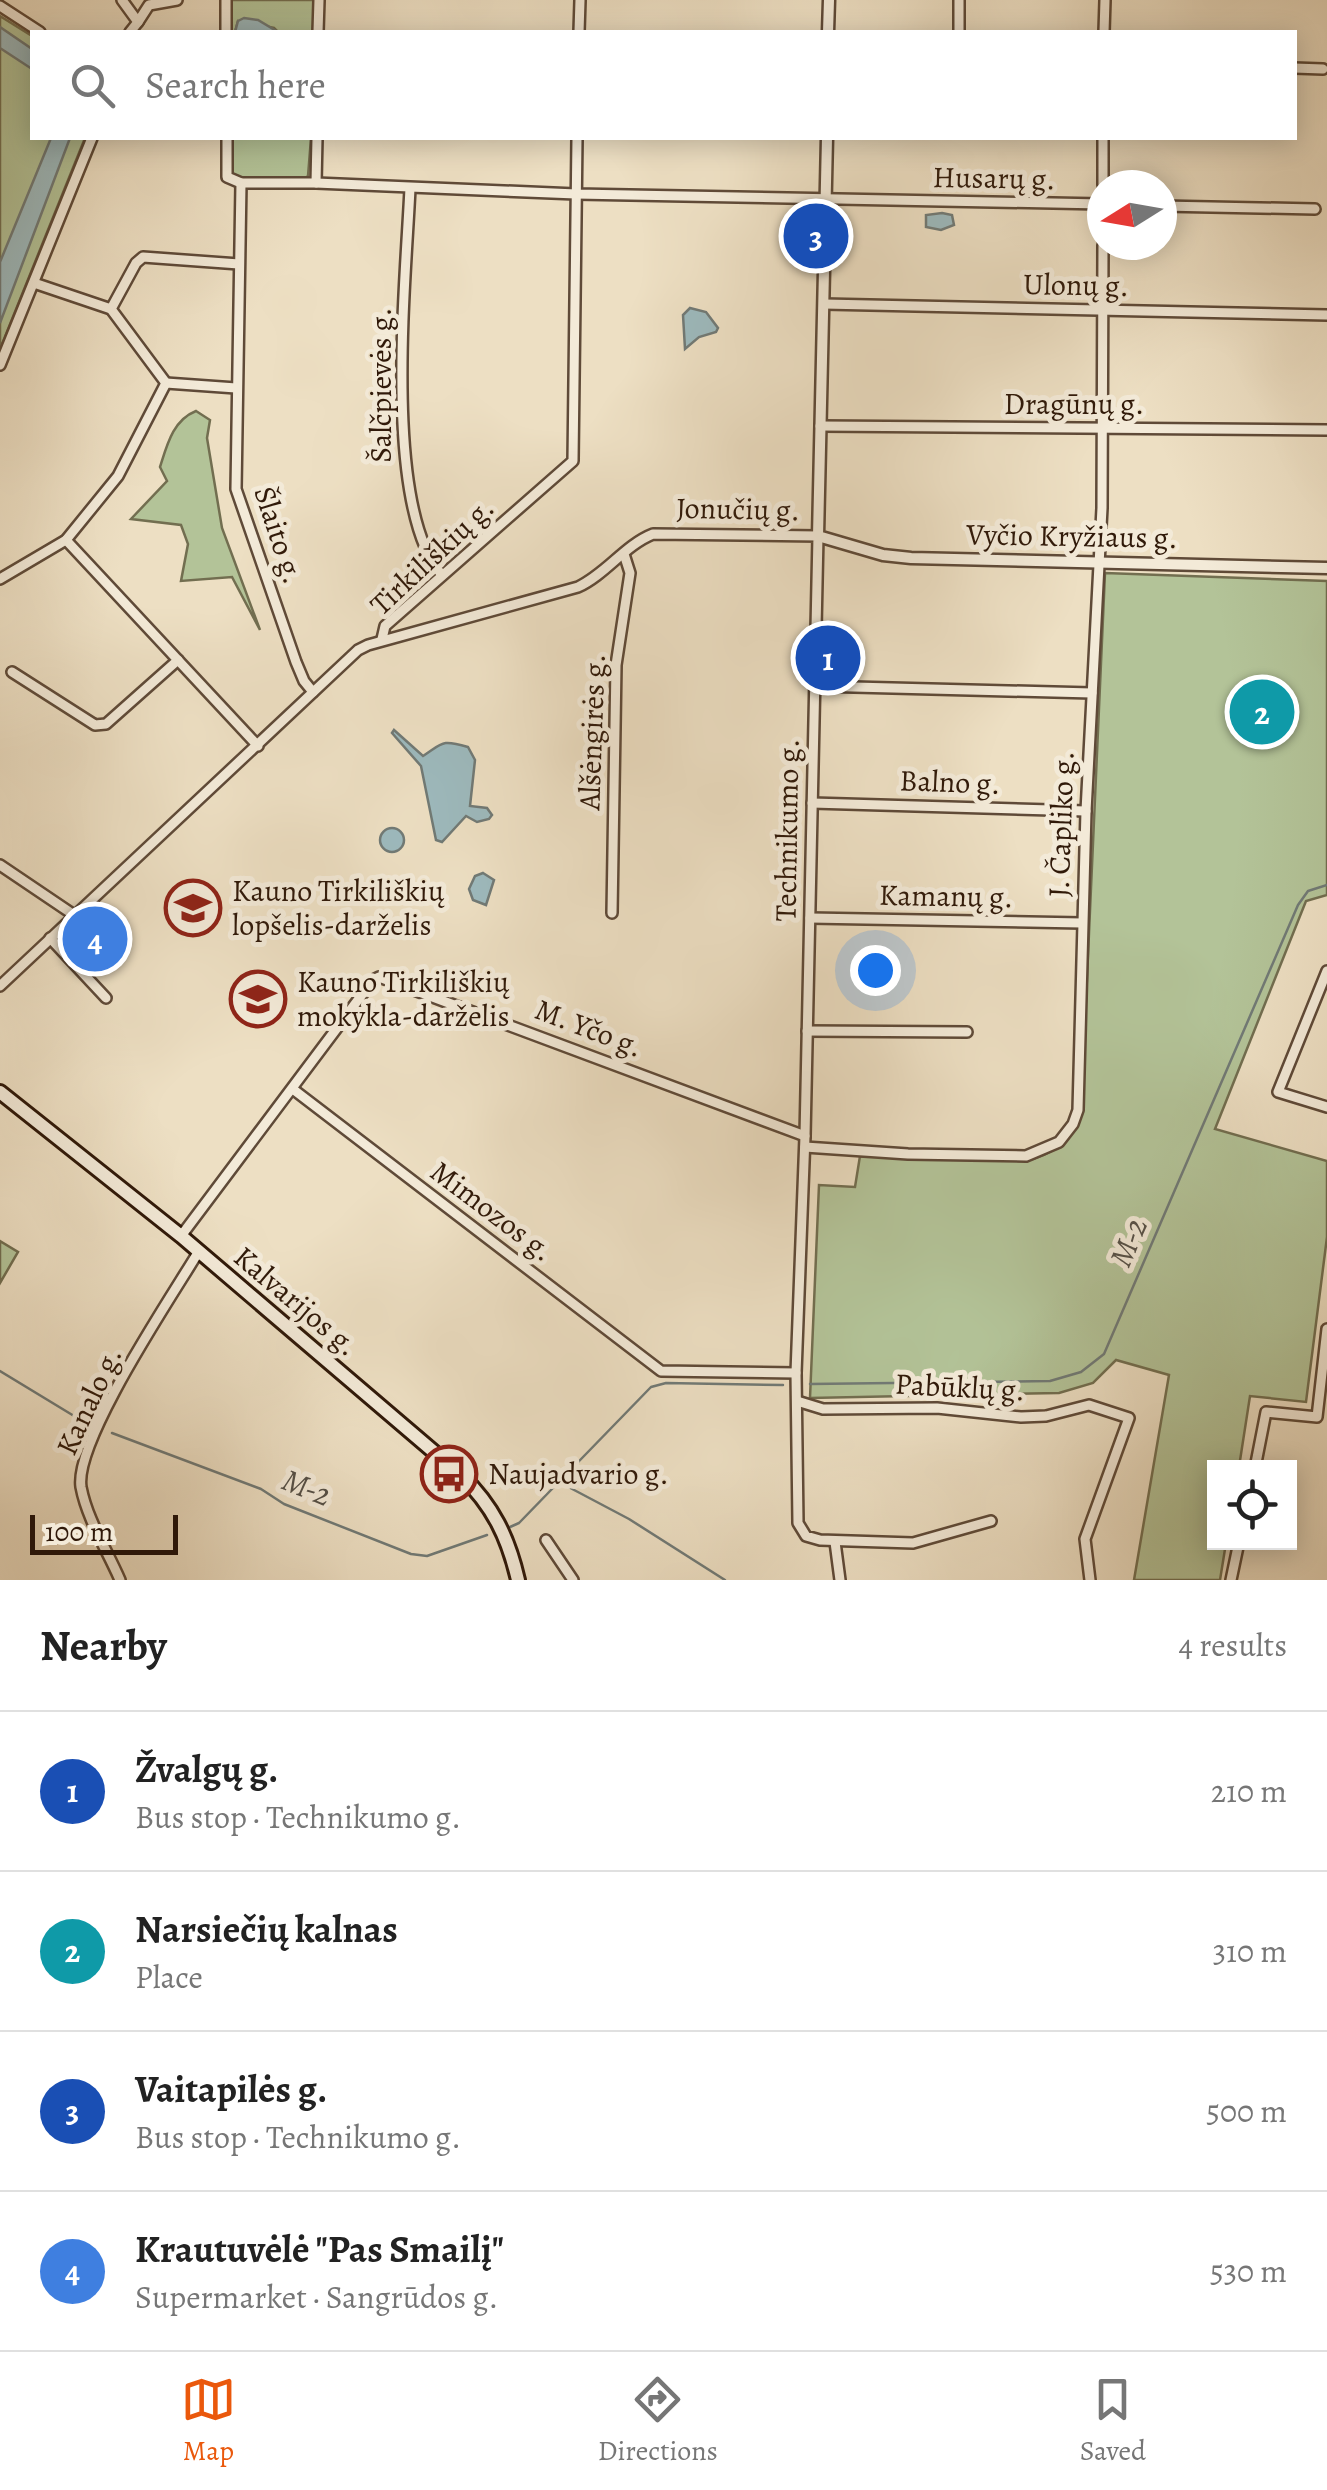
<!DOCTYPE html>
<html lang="en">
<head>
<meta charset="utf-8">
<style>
  :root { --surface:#fff; --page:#f6f6f6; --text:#222; --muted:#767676; --line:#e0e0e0; --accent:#ea580c }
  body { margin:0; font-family:Alegreya,serif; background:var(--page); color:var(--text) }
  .controls { position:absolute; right:30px; bottom:30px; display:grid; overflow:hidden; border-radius:0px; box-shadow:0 5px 25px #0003 }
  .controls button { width:90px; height:90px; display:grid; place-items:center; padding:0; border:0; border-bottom:2px solid var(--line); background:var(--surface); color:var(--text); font:50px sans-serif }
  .compass { position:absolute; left:1087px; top:170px; width:90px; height:90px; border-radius:50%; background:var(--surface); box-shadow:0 5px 25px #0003; rotate:259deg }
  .scale { position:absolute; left:30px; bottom:25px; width:148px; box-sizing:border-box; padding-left:10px; border:5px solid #301909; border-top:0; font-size:28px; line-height:35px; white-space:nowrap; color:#301909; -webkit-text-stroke:8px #f3ead8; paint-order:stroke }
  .you { position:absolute; left:875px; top:970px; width:35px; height:35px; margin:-25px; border:8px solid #fff; border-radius:50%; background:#1a73e8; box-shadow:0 0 0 15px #1a73e833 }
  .badge { display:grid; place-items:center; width:65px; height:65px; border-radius:50%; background:var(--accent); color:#fff; font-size:32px; font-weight:700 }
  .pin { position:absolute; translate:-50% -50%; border:5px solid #fff; box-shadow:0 2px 10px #0006 }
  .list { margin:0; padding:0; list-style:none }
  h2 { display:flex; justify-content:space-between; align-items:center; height:130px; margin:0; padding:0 40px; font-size:42px }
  h2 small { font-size:32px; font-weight:400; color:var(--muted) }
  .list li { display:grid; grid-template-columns:65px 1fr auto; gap:30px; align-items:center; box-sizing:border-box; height:160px; padding:0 40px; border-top:2px solid var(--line) }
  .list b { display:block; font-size:38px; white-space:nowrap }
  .list p { margin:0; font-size:32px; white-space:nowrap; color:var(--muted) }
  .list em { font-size:32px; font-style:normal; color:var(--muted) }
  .icon { flex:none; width:55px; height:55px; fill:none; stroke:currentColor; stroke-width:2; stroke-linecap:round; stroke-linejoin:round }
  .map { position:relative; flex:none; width:1327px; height:1580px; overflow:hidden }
  .search { position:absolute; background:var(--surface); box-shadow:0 5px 25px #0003; left:30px; right:30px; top:30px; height:110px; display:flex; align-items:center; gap:25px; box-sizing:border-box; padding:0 35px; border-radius:0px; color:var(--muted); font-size:38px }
  .sheet { height:770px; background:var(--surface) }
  nav { display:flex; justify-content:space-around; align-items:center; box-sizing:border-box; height:140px; border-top:2px solid var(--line); background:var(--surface); font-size:28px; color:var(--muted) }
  nav a { display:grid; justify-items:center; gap:5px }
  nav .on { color:var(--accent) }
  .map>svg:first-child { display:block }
</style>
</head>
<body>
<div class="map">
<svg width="1327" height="1580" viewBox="0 0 1327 1580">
  <rect width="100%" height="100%" fill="#eddfc3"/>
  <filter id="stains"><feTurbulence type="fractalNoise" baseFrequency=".002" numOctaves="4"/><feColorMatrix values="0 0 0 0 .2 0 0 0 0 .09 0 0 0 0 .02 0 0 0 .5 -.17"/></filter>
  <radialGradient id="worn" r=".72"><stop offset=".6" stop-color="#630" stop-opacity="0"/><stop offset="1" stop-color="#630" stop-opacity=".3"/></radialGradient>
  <g fill="#b3c398" stroke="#726e50" stroke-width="2.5">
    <path d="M231,0h83l-1,32h-35l-4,-4 -36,-7 -3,11h-5z"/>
    <path d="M0,16l32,20v102h53l-85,211z"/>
    <path d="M230,138h81l-3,38 -5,4h-63l-7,-5z"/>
    <path d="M196,411l14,9 -3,18 15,90 38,102 -28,-53 -51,4 7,-37 -7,-19 -50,-6 36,-38 -7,-14c7,-22 13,-47 36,-56z"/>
    <path d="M1105,573l222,8v314l-21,6 -91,228 112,32v76l-21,165 -56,-6 -11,71 -25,1v74l12,1 -6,37h-86l35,-205 -53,-15 -23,23 -34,10 -249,5 9,-213 36,2 5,-31 164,5c30,-6 45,-20 57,-48z"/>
    <path d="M0,1241l18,11 -18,31z"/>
  </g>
  <g fill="#9dbabe" stroke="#717a76" stroke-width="2.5">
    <path d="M244,18l14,2 20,12h-43l3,-11z"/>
    <path d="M0,27l32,22v20l-32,-21z"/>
    <path d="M51,138h19l-70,185v-61z"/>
    <path d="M942,213l10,2 2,10 -13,5 -15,-3v-12z"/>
    <path d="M690,308l16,4 12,16 -2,4 -17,5 -14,12 -2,-34z"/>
    <path d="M394,730l29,26c20,-13 18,-17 45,-9l7,13 -5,46 17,2 5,7 -3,4 -12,3 -11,-6 -24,26 -6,-2 -15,-74 -29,-33z"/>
    <circle cx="392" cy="840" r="12"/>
    <path d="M483,873l11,7 -8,25 -13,-5 -4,-11 6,-13z"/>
  </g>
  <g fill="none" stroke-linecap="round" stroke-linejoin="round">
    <g stroke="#717a76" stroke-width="2.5">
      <path d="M0,1371l79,48"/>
      <path d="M810,1384l240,-3 31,-9 23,-18 194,-449 10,-14 19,-6"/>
      <path d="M112,1433l149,56 23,15 127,50 16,2 60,-21"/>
      <path d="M559,1482l70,37 96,61"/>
      <path d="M510,1527l9,-4 132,-136 15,-4 117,2"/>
    </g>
    <g stroke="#5f4a38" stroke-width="14">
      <g id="minor">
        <path d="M122,0l16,22 -8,10"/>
        <path d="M226,0v32"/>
        <path d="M0,6l40,26"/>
        <path d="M138,22l11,-17 28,-5"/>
        <path d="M318,32l1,-32"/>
        <path d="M579,32l1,-32"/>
        <path d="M959,32v-32"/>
        <path d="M1104,32l1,-32"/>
        <path d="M1294,68l29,1"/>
        <path d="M227,138v39l14,6h75l260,11 526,10"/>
        <path d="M241,183l-5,306 60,173 8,19 9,11"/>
        <path d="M316,183l1,-45"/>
        <path d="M1103,185v-47"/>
        <path d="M410,188c-4,91 -28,319 32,387"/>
        <path d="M1162,206l153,3"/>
        <path d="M34,283l77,26"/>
        <path d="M824,304l503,11"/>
        <path d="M0,365l92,-227"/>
        <path d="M166,383l70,5"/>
        <path d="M820,426l507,4"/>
        <path d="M66,540l192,206"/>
        <path d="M0,579l66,-39 52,-64 48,-93 -55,-74 25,-46 7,-6 96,7"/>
        <path d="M382,639l3,-13 188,-165 4,-323"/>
        <path d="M12,672l83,53 11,-1 72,-64"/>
        <path d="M815,686l277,7"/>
        <path d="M812,803l274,8"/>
        <path d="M0,865l74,50"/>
        <path d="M612,913l4,-248 14,-92 -6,-19"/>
        <path d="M810,918l272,5"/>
        <path d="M50,938l56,60"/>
        <path d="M1327,971l-49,121 49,15"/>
        <path d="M0,986l358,-336 10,-5 210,-58c28,-13 47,-42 75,-53l165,2 -13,600 -9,237 2,150 8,13 14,4 93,3 78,-22"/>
        <path d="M807,1031l160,1"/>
        <path d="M294,1090l367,281 135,2"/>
        <path d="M805,1147l103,7 118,2 33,-14 14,-18 5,-14 8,-299 16,-303 1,-263"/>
        <path d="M181,1236l192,-256 6,-3 426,159"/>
        <path d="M797,1401l26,8 114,-1 84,9 25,-1 43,-11 40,13 -44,121 5,41"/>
        <path d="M1255,1468l11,-56 51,5 10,-88"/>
        <path d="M546,1540l27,40"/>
        <path d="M835,1542l5,38"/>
        <path d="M120,1580c-13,-30 -33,-61 -39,-93 -7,-46 91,-191 118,-236"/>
        <path d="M1231,1580l8,-38"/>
      </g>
    </g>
    <g stroke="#5f4a38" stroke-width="15">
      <g id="tertiary">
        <path d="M828,32l1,-32"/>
        <path d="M827,138l-9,398 65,19 28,3 416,10"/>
      </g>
    </g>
    <g stroke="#301909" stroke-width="18">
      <path id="secondary" d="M0,1092l181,144 280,239c32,31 47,62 57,105"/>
    </g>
    <use href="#minor" stroke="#f3ead8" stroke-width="9"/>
    <use href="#tertiary" stroke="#f3ead8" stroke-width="10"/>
    <use href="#secondary" stroke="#f3ead8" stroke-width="12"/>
  </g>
  <defs>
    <g id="school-ring" transform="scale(2.875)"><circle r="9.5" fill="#f3ead8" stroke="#8f2418" stroke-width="1.5"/><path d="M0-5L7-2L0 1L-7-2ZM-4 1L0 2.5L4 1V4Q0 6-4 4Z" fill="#8f2418"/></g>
    <g id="bus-ring" transform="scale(2.875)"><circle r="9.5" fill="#f3ead8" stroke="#8f2418" stroke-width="1.5"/><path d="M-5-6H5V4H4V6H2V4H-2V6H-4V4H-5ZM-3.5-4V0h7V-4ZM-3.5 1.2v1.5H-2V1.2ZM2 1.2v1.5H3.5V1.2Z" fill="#8f2418"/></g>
  </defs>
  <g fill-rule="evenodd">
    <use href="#school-ring" x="193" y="908"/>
    <use href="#school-ring" x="258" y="999"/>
    <use href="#bus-ring" x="449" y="1474"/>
  </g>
  <g text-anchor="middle" stroke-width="10" stroke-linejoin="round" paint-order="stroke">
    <g font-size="30" fill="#301909" stroke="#f3ead8">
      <text transform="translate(994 178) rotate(1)" y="10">Husarų g.</text>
      <text transform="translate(1076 285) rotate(1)" y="10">Ulonų g.</text>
      <text transform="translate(381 385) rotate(-90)" y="10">Šalčpievės g.</text>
      <text x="1074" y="414">Dragūnų g.</text>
      <text transform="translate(738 509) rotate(1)" y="10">Jonučių g.</text>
      <text transform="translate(279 535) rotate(72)" y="10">Šlaito g.</text>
      <text transform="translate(1072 536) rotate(1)" y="10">Vyčio Kryžiaus g.</text>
      <text transform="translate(432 556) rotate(-43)" y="10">Tirkiliškių g.</text>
      <text transform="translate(592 732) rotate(-88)" y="10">Alšėngirės g.</text>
      <text transform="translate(950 782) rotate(2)" y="10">Balno g.</text>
      <text transform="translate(1061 824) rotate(-88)" y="10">J. Čapliko g.</text>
      <text transform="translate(787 830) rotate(-89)" y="10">Technikumo g.</text>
      <text transform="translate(946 896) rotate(1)" y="10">Kamanų g.</text>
      <text transform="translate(589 1028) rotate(21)" y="10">M. Yčo g.</text>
      <text transform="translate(492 1211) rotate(37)" y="10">Mimozos g.</text>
      <text transform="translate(296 1301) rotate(40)" y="10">Kalvarijos g.</text>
      <text transform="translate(960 1387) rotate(3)" y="10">Pabūklų g.</text>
      <text transform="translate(89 1401) rotate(-65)" y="10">Kanalo g.</text>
    </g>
    <g font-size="30" fill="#301909" stroke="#f3ead8" text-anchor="start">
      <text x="232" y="901">Kauno Tirkiliškių<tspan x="232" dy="34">lopšelis-darželis</tspan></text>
      <text x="297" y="992">Kauno Tirkiliškių<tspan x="297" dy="34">mokykla-darželis</tspan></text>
      <text x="488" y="1484">Naujadvario g.</text>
    </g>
    <g font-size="32" font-style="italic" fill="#565148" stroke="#f3ead8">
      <text transform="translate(1128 1242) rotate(-67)" y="11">M-2</text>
      <text transform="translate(307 1487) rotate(22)" y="11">M-2</text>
    </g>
  </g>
  <rect width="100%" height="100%" filter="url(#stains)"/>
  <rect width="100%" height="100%" fill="url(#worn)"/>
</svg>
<div class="controls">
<button><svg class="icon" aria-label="locate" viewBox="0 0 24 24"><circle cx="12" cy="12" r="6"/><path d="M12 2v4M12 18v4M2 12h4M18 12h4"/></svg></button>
</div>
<svg class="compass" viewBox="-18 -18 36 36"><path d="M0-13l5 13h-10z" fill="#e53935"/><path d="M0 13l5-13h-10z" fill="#767676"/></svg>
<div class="scale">100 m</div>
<div class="you"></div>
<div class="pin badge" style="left:828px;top:658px;background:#1a4fb4">1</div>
<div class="pin badge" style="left:1262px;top:712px;background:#0f9aa8">2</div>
<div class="pin badge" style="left:816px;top:236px;background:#1a4fb4">3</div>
<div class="pin badge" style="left:95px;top:939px;background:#3f7fe0">4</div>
<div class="search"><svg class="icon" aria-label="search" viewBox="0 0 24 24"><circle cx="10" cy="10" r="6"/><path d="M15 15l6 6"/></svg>Search here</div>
</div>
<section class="sheet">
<h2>Nearby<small>4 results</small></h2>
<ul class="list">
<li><span class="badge" style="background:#1a4fb4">1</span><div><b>Žvalgų g.</b><p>Bus stop · Technikumo g.</p></div><em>210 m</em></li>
<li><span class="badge" style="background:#0f9aa8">2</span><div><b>Narsiečių kalnas</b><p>Place</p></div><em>310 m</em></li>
<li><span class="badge" style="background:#1a4fb4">3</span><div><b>Vaitapilės g.</b><p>Bus stop · Technikumo g.</p></div><em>500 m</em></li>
<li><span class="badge" style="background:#3f7fe0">4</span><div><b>Krautuvėlė &quot;Pas Smailį&quot;</b><p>Supermarket · Sangrūdos g.</p></div><em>530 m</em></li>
</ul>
</section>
<nav>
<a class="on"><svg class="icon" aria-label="map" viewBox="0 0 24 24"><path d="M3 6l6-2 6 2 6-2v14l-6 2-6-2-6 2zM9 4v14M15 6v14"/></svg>Map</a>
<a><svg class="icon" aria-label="directions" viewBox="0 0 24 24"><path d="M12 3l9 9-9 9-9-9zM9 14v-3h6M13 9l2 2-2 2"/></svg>Directions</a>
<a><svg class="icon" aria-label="saved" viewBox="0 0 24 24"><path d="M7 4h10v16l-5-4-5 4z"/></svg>Saved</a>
</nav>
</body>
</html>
